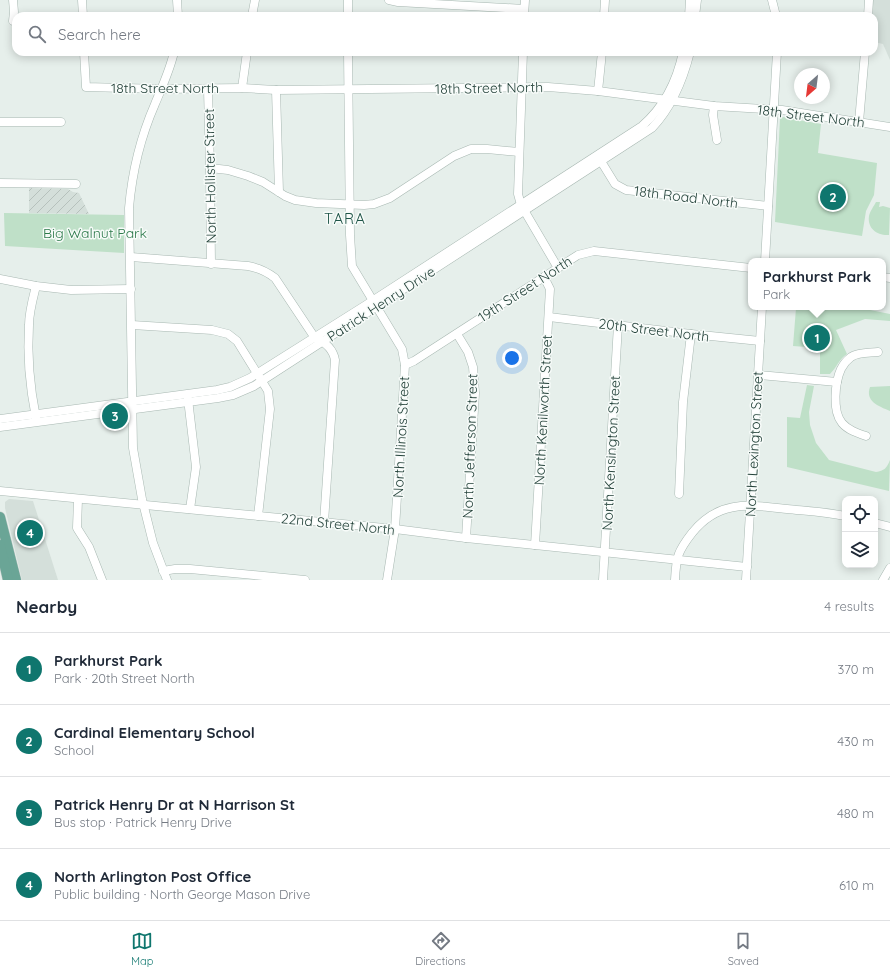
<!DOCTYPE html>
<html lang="en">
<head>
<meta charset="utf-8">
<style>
  :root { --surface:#fff; --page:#f6f6f7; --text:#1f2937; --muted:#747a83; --line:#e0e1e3; --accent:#0f766e }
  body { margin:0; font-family:Quicksand,sans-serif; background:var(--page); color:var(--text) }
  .controls { position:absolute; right:12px; bottom:12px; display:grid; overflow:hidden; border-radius:8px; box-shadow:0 2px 10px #0003 }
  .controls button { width:36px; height:36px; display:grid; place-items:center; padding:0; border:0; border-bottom:1px solid var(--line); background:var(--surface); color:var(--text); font:20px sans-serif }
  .compass { position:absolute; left:794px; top:68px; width:36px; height:36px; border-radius:50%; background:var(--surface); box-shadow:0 2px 10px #0003; rotate:208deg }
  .you { position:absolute; left:512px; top:358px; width:14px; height:14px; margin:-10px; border:3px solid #fff; border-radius:50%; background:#1a73e8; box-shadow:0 0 0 6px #1a73e833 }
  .badge { display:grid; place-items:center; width:26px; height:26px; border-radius:50%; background:var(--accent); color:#fff; font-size:13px; font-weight:700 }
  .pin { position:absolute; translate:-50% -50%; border:2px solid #fff; box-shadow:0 1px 4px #0006 }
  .popup { position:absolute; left:748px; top:258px; width:138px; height:52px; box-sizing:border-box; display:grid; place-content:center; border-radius:8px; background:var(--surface); filter:drop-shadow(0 1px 3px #0005); font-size:13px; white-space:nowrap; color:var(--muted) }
  .popup b { font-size:15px; color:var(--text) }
  .popup::after { content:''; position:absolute; left:50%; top:100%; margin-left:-8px; border:8px solid transparent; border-top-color:var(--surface) }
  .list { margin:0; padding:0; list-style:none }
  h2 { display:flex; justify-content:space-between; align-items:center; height:52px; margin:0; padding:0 16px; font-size:17px }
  h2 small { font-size:13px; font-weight:400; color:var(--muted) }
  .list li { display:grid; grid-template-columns:26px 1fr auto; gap:12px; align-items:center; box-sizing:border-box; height:72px; padding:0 16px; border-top:1px solid var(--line) }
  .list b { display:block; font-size:15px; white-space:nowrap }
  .list p { margin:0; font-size:13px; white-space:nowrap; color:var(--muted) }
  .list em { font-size:13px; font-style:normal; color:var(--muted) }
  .icon { flex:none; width:22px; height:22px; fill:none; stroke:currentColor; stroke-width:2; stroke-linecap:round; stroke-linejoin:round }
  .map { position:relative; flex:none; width:890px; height:580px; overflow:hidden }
  .search { position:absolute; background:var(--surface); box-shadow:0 2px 10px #0003; left:12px; right:12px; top:12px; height:44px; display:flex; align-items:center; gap:10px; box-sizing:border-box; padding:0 14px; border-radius:12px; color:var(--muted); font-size:15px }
  .sheet { height:340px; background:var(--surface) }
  nav { display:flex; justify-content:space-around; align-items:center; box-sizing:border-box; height:56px; border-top:1px solid var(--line); background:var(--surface); font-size:11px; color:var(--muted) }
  nav a { display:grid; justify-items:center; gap:2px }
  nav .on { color:var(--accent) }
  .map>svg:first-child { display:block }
</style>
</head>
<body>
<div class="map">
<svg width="890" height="580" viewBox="0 0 890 580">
  <defs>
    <pattern id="industrial-furrows" width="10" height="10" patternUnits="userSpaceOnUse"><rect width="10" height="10" fill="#d4dfda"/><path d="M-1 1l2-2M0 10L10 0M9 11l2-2" fill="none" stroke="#b6c1bc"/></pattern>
  </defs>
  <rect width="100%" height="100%" fill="#e6efeb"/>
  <g fill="#d4dfda">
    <path d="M873,0h17v60l-7,-16 -9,-2v-26h-2z"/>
    <path d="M9,499l24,2 25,79h-36l-17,-72v-6z"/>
  </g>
  <path fill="url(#industrial-furrows)" d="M29,188l39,1 5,3 6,1 10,21 -60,-1z"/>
  <g fill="#bfe0c8">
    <path d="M783,117l38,7 -3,29 59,10 -3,32 -8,16 -4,25 -87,-14 5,-104z"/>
    <path d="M876,202h4l-1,5 4,-1 7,2 -1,27c-11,1 -22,-6 -20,-19 1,-5 5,-10 7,-14z"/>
    <path d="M4,213l120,2v38l-119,-7z"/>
    <path d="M799,307h56l35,7v7l-25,-2 -29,11 11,24c-8,5 -10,13 -17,20h-10v-26l-27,-2 3,-38z"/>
    <path d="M807,385l7,1 -5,26 1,13 6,18 13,17 47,12c8,-1 11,-4 14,-12l-1,31 -102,-24v-50l13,1z"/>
    <path d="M890,386v25c-12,-5 -25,-10 -20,-24z"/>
  </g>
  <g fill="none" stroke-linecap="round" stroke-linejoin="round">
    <g stroke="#a8b8b2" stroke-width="9">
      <g id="minor">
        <path d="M13,0l1,12 -1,9"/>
        <path d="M82,0l1,16"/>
        <path d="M177,0l1,16"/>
        <path d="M389,0l9,2 126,7"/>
        <path d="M772,0l4,16"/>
        <path d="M252,16l3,-16"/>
        <path d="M348,16v-16"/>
        <path d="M524,16l1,-16"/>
        <path d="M604,16l1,-16"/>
        <path d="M689,16l1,-16"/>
        <path d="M695,16l2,-16"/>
        <path d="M868,16l1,-16"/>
        <path d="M84,52l2,35 76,2 80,-1 34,2 272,-3 50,4 116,15 68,4 108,17"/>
        <path d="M348,52l2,183 2,31 50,83 3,16 -10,164 -8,51"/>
        <path d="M523,52l-5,142 3,11 37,63"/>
        <path d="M242,88l5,-36"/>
        <path d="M208,89l2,79 1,96"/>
        <path d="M276,90l3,102"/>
        <path d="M598,91l4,-39"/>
        <path d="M714,106l-1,9 4,25"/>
        <path d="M0,122h61"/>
        <path d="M859,122l6,-70"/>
        <path d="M599,158l16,26 11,6 142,16"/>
        <path d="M210,168l18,2 20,6 15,6 22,14 10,4 21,3 48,2 10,-1 16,-6 64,-42 17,-7h16l32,3"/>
        <path d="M0,183l76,1"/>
        <path d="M131,257l117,9c11,2 18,5 27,12l40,60c10,4 18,11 20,22l-11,162"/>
        <path d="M765,261l12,-209"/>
        <path d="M883,277l7,1"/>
        <path d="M0,279l36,7 35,4 60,-1"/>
        <path d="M549,317l142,17 69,7"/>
        <path d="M132,325l80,5 16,4 9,7 31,50 2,18 -12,107"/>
        <path d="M457,334l11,18 5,15 2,26 -9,145"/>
        <path d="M405,365l9,-4 164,-106 16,-4 157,17"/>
        <path d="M758,375l79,7"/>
        <path d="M188,399l8,68 -6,42"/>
        <path d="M36,418c-6,-30 -9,-62 -7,-93 0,-13 4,-27 7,-39"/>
        <path d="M0,419l217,-29 13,-3 20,-9 116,-73 276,-179c22,-19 35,-45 41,-74"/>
        <path d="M0,427l218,-29 15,-3 21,-9 398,-258c20,-21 31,-48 38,-76"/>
        <path d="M866,436c-9,-3 -18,-6 -24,-13 -10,-12 -7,-41 -1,-54 2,-4 6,-9 10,-12 7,-5 18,-4 27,-5"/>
        <path d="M0,491l395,38 71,9 281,29"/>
        <path d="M679,494l4,-92 8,-68"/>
        <path d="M78,499l-1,29 12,19 13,33"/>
        <path d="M875,523l15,4"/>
        <path d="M535,545l15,-256 -6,-12"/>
        <path d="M163,571l12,-2h15l115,11"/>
        <path d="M167,580l-14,-37 -11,-44 -9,-51 -4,-240c3,-35 12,-72 26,-104 7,-17 15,-34 19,-52"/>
        <path d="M603,580l15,-255"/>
        <path d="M675,580c1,-23 3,-29 17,-47 27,-34 58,-28 95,-24 20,2 39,3 58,7"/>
        <path d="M746,580l16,-273"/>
        <path d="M883,580l7,-12"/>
      </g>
    </g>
    <g stroke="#c2cac8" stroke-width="11">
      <g id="major">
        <path d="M0,517l16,63"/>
        <path d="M0,545l8,35"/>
      </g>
    </g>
    <use href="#minor" stroke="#fff" stroke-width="8"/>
    <use href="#major" stroke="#6aa596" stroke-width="10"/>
  </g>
  <g text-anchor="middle" stroke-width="3" stroke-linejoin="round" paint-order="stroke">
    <g font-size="14" fill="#24423a" stroke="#f7fbf9">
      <text x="165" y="93">18th Street North</text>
      <text transform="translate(489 88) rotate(-1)" y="5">18th Street North</text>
      <text transform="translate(811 116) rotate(7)" y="5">18th Street North</text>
      <text transform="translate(210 176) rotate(-91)" y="5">North Hollister Street</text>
      <text transform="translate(686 197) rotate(7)" y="5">18th Road North</text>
      <text transform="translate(525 289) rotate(-33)" y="5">19th Street North</text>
      <text transform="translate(381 304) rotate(-33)" y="5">Patrick Henry Drive</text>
      <text transform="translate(654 330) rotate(7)" y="5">20th Street North</text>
      <text transform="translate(543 410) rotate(-87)" y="5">North Kenilworth Street</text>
      <text transform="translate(401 437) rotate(-87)" y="5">North Illinois Street</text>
      <text transform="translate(754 444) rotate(-87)" y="5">North Lexington Street</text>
      <text transform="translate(470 446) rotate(-88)" y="5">North Jefferson Street</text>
      <text transform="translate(611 453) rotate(-87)" y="5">North Kensington Street</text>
      <text transform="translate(338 524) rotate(6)" y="5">22nd Street North</text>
    </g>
    <g font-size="14" fill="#2d7a4b" stroke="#f7fbf9">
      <text x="95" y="238">Big Walnut Park</text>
    </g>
    <g font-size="15" letter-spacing="1" fill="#1f5548" stroke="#f7fbf9">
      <text x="345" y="224">TARA</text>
    </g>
  </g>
</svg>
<div class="controls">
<button><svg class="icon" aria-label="locate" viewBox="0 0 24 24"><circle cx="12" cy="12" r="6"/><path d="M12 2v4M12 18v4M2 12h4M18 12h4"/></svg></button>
<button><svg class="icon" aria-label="layers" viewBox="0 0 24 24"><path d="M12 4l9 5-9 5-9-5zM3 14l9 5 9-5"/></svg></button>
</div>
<svg class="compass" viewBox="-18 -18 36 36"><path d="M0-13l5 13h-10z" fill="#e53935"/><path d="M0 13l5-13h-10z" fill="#747a83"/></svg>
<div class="you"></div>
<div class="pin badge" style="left:817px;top:338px">1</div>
<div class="popup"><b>Parkhurst Park</b>Park</div>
<div class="pin badge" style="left:833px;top:197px">2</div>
<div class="pin badge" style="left:115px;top:416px">3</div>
<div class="pin badge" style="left:30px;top:533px">4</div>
<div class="search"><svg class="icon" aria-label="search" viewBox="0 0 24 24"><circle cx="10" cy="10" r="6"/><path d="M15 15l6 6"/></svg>Search here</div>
</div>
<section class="sheet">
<h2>Nearby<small>4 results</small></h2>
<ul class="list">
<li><span class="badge">1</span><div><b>Parkhurst Park</b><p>Park · 20th Street North</p></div><em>370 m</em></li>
<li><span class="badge">2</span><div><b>Cardinal Elementary School</b><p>School</p></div><em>430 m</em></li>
<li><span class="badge">3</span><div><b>Patrick Henry Dr at N Harrison St</b><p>Bus stop · Patrick Henry Drive</p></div><em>480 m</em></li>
<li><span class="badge">4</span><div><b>North Arlington Post Office</b><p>Public building · North George Mason Drive</p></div><em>610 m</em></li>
</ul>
</section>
<nav>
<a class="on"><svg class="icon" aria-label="map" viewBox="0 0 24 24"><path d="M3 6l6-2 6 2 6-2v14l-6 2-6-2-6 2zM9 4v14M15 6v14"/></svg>Map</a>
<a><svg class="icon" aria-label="directions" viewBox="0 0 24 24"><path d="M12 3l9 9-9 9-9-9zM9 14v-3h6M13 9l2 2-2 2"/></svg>Directions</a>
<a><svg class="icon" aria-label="saved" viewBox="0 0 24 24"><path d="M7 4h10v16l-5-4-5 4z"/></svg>Saved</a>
</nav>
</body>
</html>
